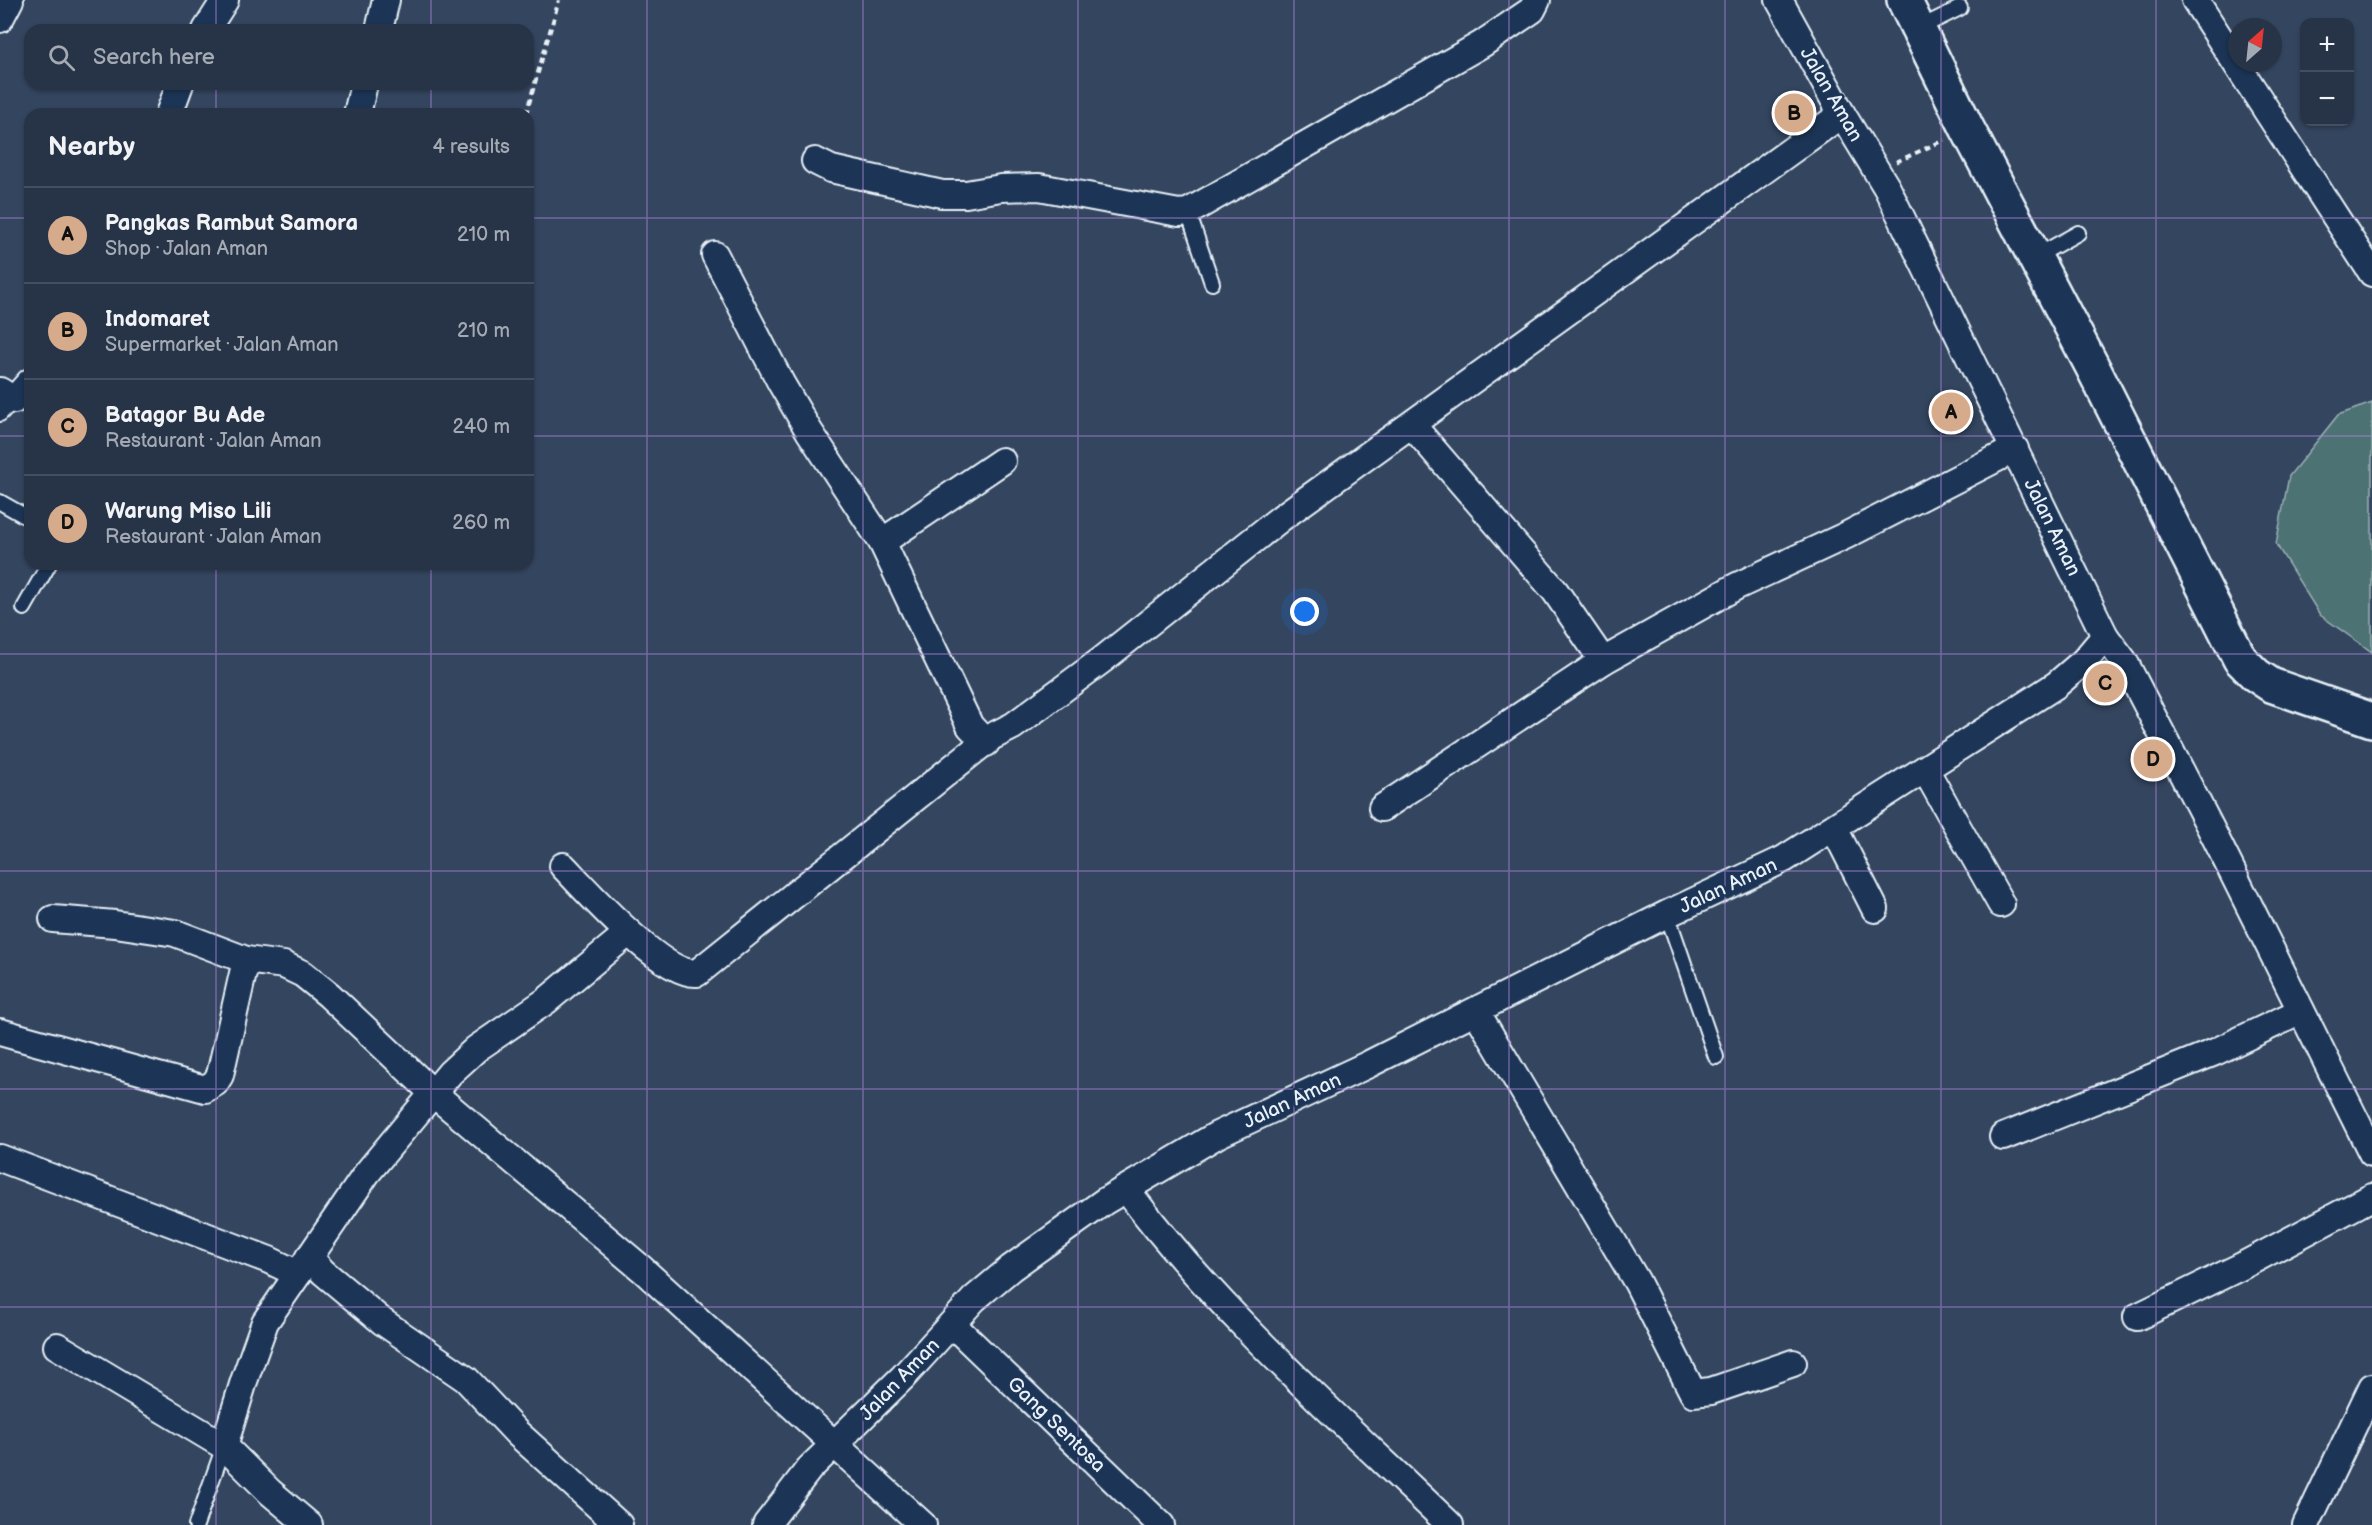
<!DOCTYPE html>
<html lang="en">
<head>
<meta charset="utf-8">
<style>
  :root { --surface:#273447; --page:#333f52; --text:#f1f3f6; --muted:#a4aab4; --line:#434f60; --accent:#d6ab8b }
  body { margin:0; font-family:"Balsamiq Sans",sans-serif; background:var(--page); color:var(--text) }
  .controls { position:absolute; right:18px; top:18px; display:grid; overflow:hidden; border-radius:12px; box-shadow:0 2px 4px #0004 }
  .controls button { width:54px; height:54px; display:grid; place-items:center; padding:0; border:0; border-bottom:2px solid var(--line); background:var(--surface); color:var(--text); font:30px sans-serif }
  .compass { position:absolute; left:2228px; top:18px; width:54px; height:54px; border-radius:50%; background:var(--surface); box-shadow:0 2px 4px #0004; rotate:27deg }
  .you { position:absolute; left:1305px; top:612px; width:21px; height:21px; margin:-15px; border:4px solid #fff; border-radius:50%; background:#1a73e8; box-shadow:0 0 0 9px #1a73e833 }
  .badge { display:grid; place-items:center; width:39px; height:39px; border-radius:50%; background:var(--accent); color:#111; font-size:20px; font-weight:700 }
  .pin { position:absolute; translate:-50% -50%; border:3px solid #fff; box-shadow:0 2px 6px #0006 }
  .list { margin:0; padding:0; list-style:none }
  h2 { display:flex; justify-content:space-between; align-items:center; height:78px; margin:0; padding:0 24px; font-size:26px }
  h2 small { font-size:20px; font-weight:400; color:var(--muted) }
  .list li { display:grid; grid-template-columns:39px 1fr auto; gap:18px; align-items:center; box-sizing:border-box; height:96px; padding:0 24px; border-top:2px solid var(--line) }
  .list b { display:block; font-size:22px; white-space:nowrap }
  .list p { margin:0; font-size:20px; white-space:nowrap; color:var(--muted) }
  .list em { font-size:20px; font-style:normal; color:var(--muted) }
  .icon { flex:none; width:33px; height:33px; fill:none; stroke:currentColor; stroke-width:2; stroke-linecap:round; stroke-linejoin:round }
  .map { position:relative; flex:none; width:2372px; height:1525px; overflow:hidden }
  .search { position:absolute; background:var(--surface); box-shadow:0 2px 4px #0004; left:24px; top:24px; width:510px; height:66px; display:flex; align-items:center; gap:15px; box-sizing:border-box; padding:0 21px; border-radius:18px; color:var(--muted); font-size:22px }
  .panel { position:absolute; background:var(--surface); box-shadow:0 2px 4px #0004; left:24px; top:108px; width:510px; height:462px; border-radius:18px }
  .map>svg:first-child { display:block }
</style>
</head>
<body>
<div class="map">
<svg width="2372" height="1525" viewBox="0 0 2372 1525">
  <rect width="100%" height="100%" fill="#34455f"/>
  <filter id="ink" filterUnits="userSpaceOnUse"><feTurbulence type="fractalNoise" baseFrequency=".0167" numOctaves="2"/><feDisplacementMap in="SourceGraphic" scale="12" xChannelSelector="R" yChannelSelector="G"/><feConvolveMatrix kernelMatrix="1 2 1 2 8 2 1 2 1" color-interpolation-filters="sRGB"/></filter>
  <g filter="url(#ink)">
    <path fill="#4e7273" stroke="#9bb2b6" stroke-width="1.5" d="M2372,403v249l-52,-37 -44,-71 13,-68 49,-61z"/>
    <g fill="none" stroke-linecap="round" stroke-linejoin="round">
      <g stroke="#e8f1f8" stroke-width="18">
        <g id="lane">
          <path d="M1919,28l41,-20"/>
          <path d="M1188,212l24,71"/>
          <path d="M2035,257l43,-24"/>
          <path d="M0,414l14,-14"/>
          <path d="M0,502l30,17"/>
          <path d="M24,608l25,-44"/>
          <path d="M1667,914l49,143"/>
          <path d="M196,1525l28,-79"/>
        </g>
      </g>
      <g stroke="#e8f1f8" stroke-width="30">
        <g id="street">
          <path d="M1779,0l63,114 45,74 218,448 19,25 86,166 162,326"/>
          <path d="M2195,0l177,273"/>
          <path d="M0,19l10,-19"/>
          <path d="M206,30l19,-30"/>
          <path d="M379,30l7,-30"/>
          <path d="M169,114l11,-30"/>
          <path d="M357,114l7,-30"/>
          <path d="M815,161l16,8 111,25h24l35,-6 38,-1 140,26 9,-1 294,-168 50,-34 5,-10"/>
          <path d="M715,255l66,128 28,48 73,111 88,184 16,17"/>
          <path d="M0,391l14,9 16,-18"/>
          <path d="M1412,425l143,166 48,70"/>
          <path d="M882,542l120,-81"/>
          <path d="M1925,769l76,135"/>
          <path d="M1382,808l221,-147 134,-75 110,-51 168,-86"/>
          <path d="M1834,828l41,81"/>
          <path d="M563,866c24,25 99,110 134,107l294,-236 22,-11 89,-66 179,-142 561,-404"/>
          <path d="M53,919l62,5 60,9 71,27 38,5 19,9 26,21 104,98 209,176 281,256"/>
          <path d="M1476,1011l161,271 56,111 18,-2 82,-28"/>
          <path d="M0,1032l205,57 10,-6 5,-8 26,-115"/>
          <path d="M2003,1137l212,-85 86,-41"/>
          <path d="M0,1158l269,102 29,14 69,-101 83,-100 26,-24 70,-48 82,-68"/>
          <path d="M1126,1189c94,125 212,228 324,336"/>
          <path d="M309,1257l14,15 60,50 83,57 51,54 102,92"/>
          <path d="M2137,1317l103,-50 132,-70"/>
          <path d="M952,1324l209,201"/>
          <path d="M57,1346l167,100 46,46 39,33"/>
          <path d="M224,1446l20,-65 21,-59 33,-48"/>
          <path d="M766,1525l43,-56 94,-92 71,-78 37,-31 94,-67 112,-66 150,-70 300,-151 117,-55 272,-174 28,-24 21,-25"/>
          <path d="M2306,1525l66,-138"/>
        </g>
      </g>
      <g stroke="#e8f1f8" stroke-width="38">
        <path id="secondary" d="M1904,0l63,128 125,238 148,293 16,16 15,10 101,35"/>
      </g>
      <g stroke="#e8f1f8" stroke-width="4" stroke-dasharray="6 4.5" stroke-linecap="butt">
        <path d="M526,114l33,-114"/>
        <path d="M1896,162l48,-22"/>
      </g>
      <use href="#lane" stroke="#1d3557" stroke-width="14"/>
      <use href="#street" stroke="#1d3557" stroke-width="26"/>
      <use href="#secondary" stroke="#1d3557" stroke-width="33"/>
    </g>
  </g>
  <path fill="none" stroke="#ac85d9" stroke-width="1.5" stroke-opacity="0.55" d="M216,0v30M431,0v30M647,0v1525M863,0v1525M1078,0v1525M1294,0v1525M1509,0v1525M1725,0v1525M1941,0v1525M2156,0v1525M216,84v30M431,84v30M0,218h30M528,218h1844M0,436h30M528,436h1844M216,564v961M431,564v961M0,654h2372M0,871h2372M0,1089h2372M0,1307h2372"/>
  <g text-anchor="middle" stroke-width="5" stroke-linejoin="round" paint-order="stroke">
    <g font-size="20" fill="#e8f1f8" stroke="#1d3557">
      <text transform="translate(1832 94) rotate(60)" y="7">Jalan Aman</text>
      <text transform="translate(2053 527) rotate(64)" y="7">Jalan Aman</text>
      <text transform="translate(1728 885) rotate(-25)" y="7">Jalan Aman</text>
      <text transform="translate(1292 1100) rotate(-25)" y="7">Jalan Aman</text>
      <text transform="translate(899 1379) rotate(-46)" y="7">Jalan Aman</text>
      <text transform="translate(1057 1424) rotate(44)" y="7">Gang Sentosa</text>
    </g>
  </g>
</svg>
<div class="controls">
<button>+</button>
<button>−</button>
</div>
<svg class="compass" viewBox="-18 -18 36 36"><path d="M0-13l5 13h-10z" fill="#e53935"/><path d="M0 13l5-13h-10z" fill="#a4aab4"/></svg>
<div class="you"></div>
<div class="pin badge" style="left:1951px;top:412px">A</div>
<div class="pin badge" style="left:1794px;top:113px">B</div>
<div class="pin badge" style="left:2105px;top:683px">C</div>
<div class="pin badge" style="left:2153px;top:759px">D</div>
<div class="search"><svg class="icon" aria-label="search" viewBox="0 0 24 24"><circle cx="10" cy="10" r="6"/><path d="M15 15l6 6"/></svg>Search here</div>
<section class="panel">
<h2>Nearby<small>4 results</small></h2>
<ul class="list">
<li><span class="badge">A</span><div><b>Pangkas Rambut Samora</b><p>Shop · Jalan Aman</p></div><em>210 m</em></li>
<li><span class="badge">B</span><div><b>Indomaret</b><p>Supermarket · Jalan Aman</p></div><em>210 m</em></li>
<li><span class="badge">C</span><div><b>Batagor Bu Ade</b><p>Restaurant · Jalan Aman</p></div><em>240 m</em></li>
<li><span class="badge">D</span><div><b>Warung Miso Lili</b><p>Restaurant · Jalan Aman</p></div><em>260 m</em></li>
</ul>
</section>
</div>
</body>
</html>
